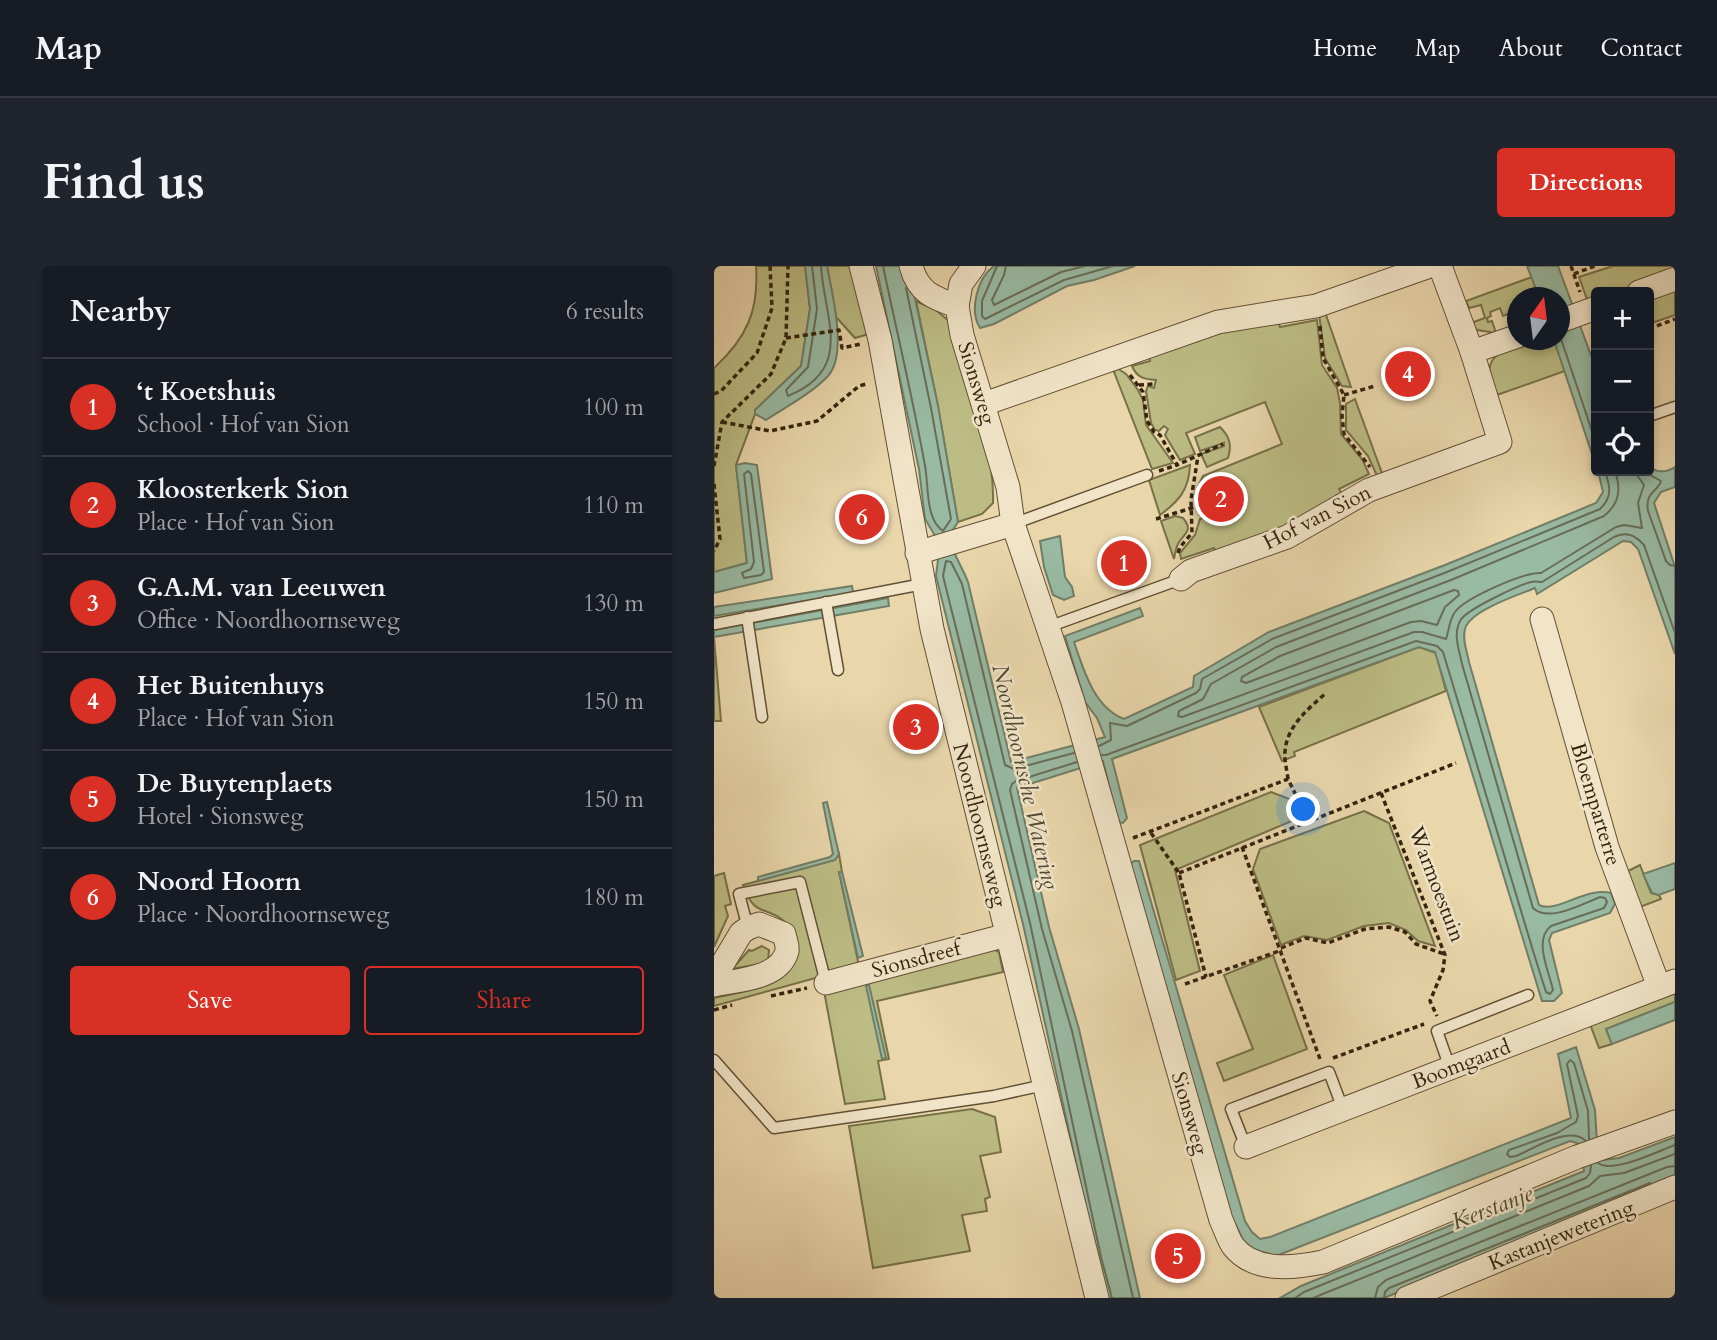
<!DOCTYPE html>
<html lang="en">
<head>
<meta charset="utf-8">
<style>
  :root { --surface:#171b24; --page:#20242c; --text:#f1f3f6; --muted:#9ea1a6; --line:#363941; --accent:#d93025 }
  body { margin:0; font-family:Cardo,serif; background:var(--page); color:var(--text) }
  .controls { position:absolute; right:21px; top:21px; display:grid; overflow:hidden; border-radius:7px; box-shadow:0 4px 10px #0003 }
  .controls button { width:63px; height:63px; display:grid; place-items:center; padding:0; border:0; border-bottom:2px solid var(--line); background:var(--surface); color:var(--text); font:35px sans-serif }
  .compass { position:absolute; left:793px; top:21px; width:63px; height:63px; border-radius:50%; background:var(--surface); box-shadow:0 4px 10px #0003; rotate:14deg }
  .you { position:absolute; left:590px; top:544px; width:24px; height:24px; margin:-18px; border:5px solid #fff; border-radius:50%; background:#1a73e8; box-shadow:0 0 0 10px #1a73e833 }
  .badge { display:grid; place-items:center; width:46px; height:46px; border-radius:50%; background:var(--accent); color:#fff; font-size:23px; font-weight:700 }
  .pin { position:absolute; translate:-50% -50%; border:4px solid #fff; box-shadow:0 2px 7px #0006 }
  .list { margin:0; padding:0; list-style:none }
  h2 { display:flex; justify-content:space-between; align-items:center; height:91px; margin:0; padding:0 28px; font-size:30px }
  h2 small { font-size:23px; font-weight:400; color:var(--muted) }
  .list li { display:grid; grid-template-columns:46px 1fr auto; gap:21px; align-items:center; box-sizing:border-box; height:98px; padding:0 28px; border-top:2px solid var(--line) }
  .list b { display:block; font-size:26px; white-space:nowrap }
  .list p { margin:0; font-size:23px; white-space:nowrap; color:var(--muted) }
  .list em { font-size:23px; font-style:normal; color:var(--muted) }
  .actions { display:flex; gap:14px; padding:21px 28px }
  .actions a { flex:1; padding:16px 0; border:2px solid var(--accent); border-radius:7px; text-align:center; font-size:24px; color:var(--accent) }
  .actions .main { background:var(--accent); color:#fff }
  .icon { flex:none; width:38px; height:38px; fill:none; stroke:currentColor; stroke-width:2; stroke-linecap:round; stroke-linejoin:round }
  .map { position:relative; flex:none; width:961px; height:1032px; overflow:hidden; border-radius:7px }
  header { display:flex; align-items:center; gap:42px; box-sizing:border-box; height:98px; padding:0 35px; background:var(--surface); border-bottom:2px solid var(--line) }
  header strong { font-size:33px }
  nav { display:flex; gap:38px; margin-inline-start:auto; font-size:24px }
  .intro { display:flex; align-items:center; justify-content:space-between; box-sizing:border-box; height:168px; padding:0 42px }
  h1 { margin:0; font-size:49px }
  .button { padding:18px 32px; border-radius:7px; background:var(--accent); color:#fff; font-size:24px; font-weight:700 }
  main { display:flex; gap:42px; padding:0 42px }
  aside { flex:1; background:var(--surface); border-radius:7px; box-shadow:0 4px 10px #0003 }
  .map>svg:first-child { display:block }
</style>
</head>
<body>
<header>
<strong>Map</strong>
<nav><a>Home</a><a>Map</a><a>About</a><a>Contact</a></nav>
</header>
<div class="intro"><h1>Find us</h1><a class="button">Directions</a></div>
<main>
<aside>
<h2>Nearby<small>6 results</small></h2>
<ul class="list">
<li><span class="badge">1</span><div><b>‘t Koetshuis</b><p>School · Hof van Sion</p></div><em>100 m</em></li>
<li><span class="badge">2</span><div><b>Kloosterkerk Sion</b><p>Place · Hof van Sion</p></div><em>110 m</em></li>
<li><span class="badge">3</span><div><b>G.A.M. van Leeuwen</b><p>Office · Noordhoornseweg</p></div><em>130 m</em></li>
<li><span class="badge">4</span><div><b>Het Buitenhuys</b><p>Place · Hof van Sion</p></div><em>150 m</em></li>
<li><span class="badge">5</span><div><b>De Buytenplaets</b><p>Hotel · Sionsweg</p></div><em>150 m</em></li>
<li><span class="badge">6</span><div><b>Noord Hoorn</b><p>Place · Noordhoornseweg</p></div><em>180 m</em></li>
</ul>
<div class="actions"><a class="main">Save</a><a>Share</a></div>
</aside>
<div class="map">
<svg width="961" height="1032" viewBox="0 0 961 1032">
  <rect width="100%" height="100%" fill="#e9d6ab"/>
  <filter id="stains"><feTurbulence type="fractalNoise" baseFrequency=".00286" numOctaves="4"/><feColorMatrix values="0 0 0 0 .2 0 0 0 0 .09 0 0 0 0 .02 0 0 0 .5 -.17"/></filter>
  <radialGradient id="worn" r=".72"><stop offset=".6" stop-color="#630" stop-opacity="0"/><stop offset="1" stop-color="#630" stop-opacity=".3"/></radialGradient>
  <g fill="#bcbc84" stroke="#787048" stroke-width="2">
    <path d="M42,0h49l5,43 -9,57 -46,44v4l-19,51 11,98 -33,9v-204c33,-30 45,-58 42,-102z"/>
    <path d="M113,0h27l18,67 -17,5 -19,-21z"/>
    <path d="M899,0h62v6l-59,20h-20v7l-8,3 -9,-25z"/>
    <path d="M818,11l7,20 -21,1 -1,12 -14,6 -3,-8 -10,4 1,4 -4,2 1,4 4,-1 4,12 -19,-3 -6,-7 14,-5 -4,-13 -12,3 -3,-7z"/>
    <path d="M961,22v27l-26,9v-27z"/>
    <path d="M202,35l20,9 14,12c17,56 45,123 43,181l-11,11 -24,8 -20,-116z"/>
    <path d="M611,46l26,75 -9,-1 -17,-28 -6,-44z"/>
    <path d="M564,54l2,7 37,-7 5,45 15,23 3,15 1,31 21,25 7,15 -30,15 4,7 -63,35 -63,23 -3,-6 -33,11 -1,-6 15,-18 5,-16 32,-12 5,-11 -4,-11 -13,-6 -12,6 -1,15h-9l-3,-7 8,-17 79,-32 -17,-42 -79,31 9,21 -15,6 -15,-25 3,-6 -4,-3 -5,5 -4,-1 -4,-7 -5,-32 2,-5 6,2 2,-8c-12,-1 -19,-2 -24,-14l18,-5 -2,-7 65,-23z"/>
    <path d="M818,74h22l11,31 -71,25c-15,-40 5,-45 38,-56z"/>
    <path d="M403,102l9,6 12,16 5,10 3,25 27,38 -21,6 -38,-97z"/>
    <path d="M641,133l28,77 -5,2 -10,-22 -22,-26v-26z"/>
    <path d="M506,161c10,10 12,18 8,31l-21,9 -6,-13 23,-8v-3l-24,8 -5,-14z"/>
    <path d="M476,199c-1,25 -11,36 -30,50l-11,-35z"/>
    <path d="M461,250l8,2c10,12 3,14 -4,24 -3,5 -4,11 -5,17l-13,-38z"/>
    <path d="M0,372l7,83h-7z"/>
    <path d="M705,381l17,6 10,38 -152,61 1,4 -13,5 -23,-54z"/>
    <path d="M557,526l21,8 7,18 -124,52 25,101 -24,9 -36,-135z"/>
    <path d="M650,545l25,12 46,123 -17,-5 -12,-11 -17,-7 -25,3 -37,14 -23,-4 -23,9 -28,-76 7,-20z"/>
    <path d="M125,588l3,18h-3l20,94 -145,40v-8c31,-8 86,-10 80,-52 -2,-10 -1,-18 -9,-24 -20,-18 -30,-3 -42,-37l92,-25z"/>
    <path d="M926,599l11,28 8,2 2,4 -21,8 -12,-36z"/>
    <path d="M10,607l7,31 -6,2 3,10 -14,31v-71z"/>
    <path d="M48,680l7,4 -1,11 2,1 -38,7 17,-19 3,1z"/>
    <path d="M277,682l8,4 4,20 -126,29 12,58 -11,2 7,38 -40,5 -21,-113z"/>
    <path d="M559,689l34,94 -83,32 -7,-18 36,-14 -29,-74z"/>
    <path d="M961,725v11l-69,27 6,15 -13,4 -9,-24z"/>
    <path d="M258,843l23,8 6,35 -21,4 10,41 -5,2 2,12 -25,4 8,36 -97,17 -24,-142z"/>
  </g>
  <g fill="#99baa3" stroke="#717e67" stroke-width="2">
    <path d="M91,0h22c5,27 21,88 1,110 -17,18 -41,30 -62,44l-11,-6v-4l46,-44 9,-57z"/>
    <path d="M162,0h32l30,140 20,116 -9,14c3,17 13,30 19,46l43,180 94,-25 -8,-19 -12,-16 -20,-66 75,-28 3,8 -69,26c10,29 20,65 50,77l69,-32 1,-11 75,-44 176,-67 151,-62 7,-11 -5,-21h51v-4c9,6 17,6 26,0v20l-14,5 -7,11 21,64v87l-37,-105 -7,-7 -8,-1 -86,53 -2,-6c-17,7 -66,23 -70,41 -3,11 2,22 4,33l70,243c17,9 48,-19 72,-12l4,11 -5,9 -58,20 -3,7 13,53 -8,8h-12l-107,-349 -16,-5 -307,112 15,59 -4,5 -5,-1 -15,-61 -86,27 32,139 30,102 61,269h-34l-83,-374 -87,-348 3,-24 -2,-13 -12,-20 -6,-50z"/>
    <path d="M280,0h141l-41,14 -27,6 -73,38 -14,4c-11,-17 -3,-50 14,-62z"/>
    <path d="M813,0h31l38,103v97l-42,-126h6v-42l-21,-1z"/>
    <path d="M31,197l12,2 15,114 -58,14v-21l33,-9 -11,-98z"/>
    <path d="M346,270l5,41 7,10 2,9 -10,4 -11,-5 -9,-28 -4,-26z"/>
    <path d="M138,320l1,7 -139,23v-9z"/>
    <path d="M174,332l1,8 -175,31v-7z"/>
    <path d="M113,536l12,52 -4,6 -77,21v-4l72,-20 3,-3 -10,-51z"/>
    <path d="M420,595h5l106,360 7,11 8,7 10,-2 301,-119 -13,-64 18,-7 19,63 2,32 7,18 15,-2 56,-21v43l-291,118h-104l21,-12 283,-115 -3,-22 -4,-6 -7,-2 -294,115 -18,-1 -14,-13 -13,-27 -101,-351z"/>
    <path d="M961,597v26l-16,6 -7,-2 -9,-19z"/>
    <path d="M125,606h3l21,84 -5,2z"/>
    <path d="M155,719l17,73 -4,1 -16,-73z"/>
    <path d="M961,736v18l-63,24 -6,-15z"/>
  </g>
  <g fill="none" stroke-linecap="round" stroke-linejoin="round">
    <g stroke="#676e58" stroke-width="2">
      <path d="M98,0l5,43 -9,58 -22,23 2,6c67,-27 36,-78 33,-130"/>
      <path d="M169,0c14,67 30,133 42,200 4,20 0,53 18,65l8,-12 -20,-111 -25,-120"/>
      <path d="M283,0l-15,35v15l3,3 79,-39 49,-14"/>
      <path d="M292,0l-2,9 -12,25 2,5 67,-33 24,-6"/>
      <path d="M846,70l36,107"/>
      <path d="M34,205l3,3 13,98 -3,3 -17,3 -2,-5 9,-4 3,-7 -10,-88z"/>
      <path d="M901,205c6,18 5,32 -11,45l-153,64 -175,67 -65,37 -8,15 -24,12 -1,5 4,1 232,-85h8l24,7c3,-8 3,-19 9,-27 10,-14 69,-40 86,-39l75,-46 8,-2 18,3 -4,-25 6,-18 -10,-14"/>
      <path d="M929,205l18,10c-4,12 -16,10 -13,30l18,50 4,4 5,1"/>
      <path d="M740,324l4,1 1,4 -14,12 -8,18 -16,-4 -10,1 -165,61 -5,-2 1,-4 38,-21z"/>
      <path d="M385,480l12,-6 -1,-17 17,3 69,-33 4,-4 2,-10 70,-40 175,-67 153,-63c13,-12 10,-23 5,-38"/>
      <path d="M360,487l-60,16 -9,-4 -43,-181 -11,-22 -5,-1 -3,15 87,347 71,334 11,41"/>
      <path d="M388,489h4l310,-114 21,5 6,6 91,302 12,38 4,2 3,-4c-4,-19 -20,-50 -2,-64l53,-18 3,-6 -2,-4 -5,-1c-18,7 -51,26 -67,11l-71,-244c-3,-15 -9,-29 -2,-43 5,-11 59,-36 71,-39 4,-1 7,0 11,0l72,-45c12,-6 21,-2 30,8l31,88"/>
      <path d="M363,496l-61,19 -4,3 -2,6 32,139 30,102 61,267"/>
      <path d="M871,874c-17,-14 -50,8 -69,16l-6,1 -3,-3 2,-4 48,-17 19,-11 2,-6 -11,-52 3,-4 4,3 14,48 1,28"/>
      <path d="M884,897c15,11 60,-12 77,-18"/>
      <path d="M581,1032l9,-6 282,-114 4,-5 1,-7"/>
      <path d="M599,1032l276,-112 11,-10 24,-3 51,-19"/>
      <path d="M661,1032l3,-11 8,-7 281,-113 8,-1"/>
      <path d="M670,1032l1,-6 4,-4 261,-105"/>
    </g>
    <g stroke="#625034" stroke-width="13">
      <g id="service">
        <path d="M935,150l26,-9"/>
        <path d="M299,258l134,-49"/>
        <path d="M112,336l12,68"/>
        <path d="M33,351l15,100"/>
        <path d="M1,358l208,-40"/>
        <path d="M334,361l133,-48"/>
        <path d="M34,662l-9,-34 61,-12 26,101"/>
        <path d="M0,794l60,68 220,-32 50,-11"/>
        <path d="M736,802l-13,-37 91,-36"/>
        <path d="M532,881l-15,-38 98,-37 14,37"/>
      </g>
    </g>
    <g stroke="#625034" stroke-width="25">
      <g id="minor">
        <path d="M147,0l19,74 52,289 165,669"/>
        <path d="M197,0c7,26 22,32 46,40"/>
        <path d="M260,0l-13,18 -4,22 5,29 46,152 5,37 60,178 148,518c4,8 7,19 12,26 21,27 61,22 90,16l254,-105 98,-35"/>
        <path d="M925,26l36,-13"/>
        <path d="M846,55l36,-13"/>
        <path d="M758,86l46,-16"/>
        <path d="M270,138l234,-82 98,-16 114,-40"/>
        <path d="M203,287l96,-29"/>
        <path d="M467,313l10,-8 96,-34 82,-47 131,-48 -28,-90 -32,-86"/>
        <path d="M828,353l65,228 52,140"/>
        <path d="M0,712l27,-45 7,-5 11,-4 25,10c1,5 4,12 3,17 -7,28 -50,29 -73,34"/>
        <path d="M112,717l181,-48"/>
        <path d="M532,881l429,-166"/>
        <path d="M693,1032l268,-111"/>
      </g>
    </g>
    <g stroke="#35230d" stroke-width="3.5" stroke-dasharray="5 3.5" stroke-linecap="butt">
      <path d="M857,0l9,26"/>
      <path d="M860,8l21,-8"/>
      <path d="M606,60l3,32 21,37 -2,21 2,18 26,33"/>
      <path d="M935,63l26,-10"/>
      <path d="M72,72l53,-8 3,18 19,-4"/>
      <path d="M416,109l13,17 4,29 7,11 6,3 17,30 46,-21"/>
      <path d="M425,119l15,-1"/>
      <path d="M0,128l7,-3 36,-38 15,-45 -2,-42"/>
      <path d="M630,129l31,-9"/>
      <path d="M8,156l48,9 47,-10 42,-35 7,-2"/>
      <path d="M0,200l8,-44 49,-48 15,-36 2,-72"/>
      <path d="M445,205l18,-6"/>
      <path d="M0,218l6,55 -6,12"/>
      <path d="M442,253l52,-16"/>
      <path d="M464,287l2,-6 12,-14 -1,-33 7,-44"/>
      <path d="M574,513c-1,-9 -4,-19 -3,-28 2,-25 23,-42 41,-58"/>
      <path d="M667,527l64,162 -2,15 -13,31 7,15"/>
      <path d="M437,567l28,40 27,104"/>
      <path d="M419,572l155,-59 20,41"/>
      <path d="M528,581l78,212"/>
      <path d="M465,607l277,-110"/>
      <path d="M567,682l25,-10 22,5 37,-14 24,-2 16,5 11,12 28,10"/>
      <path d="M471,718l97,-34"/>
      <path d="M57,730l36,-8"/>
      <path d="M0,744l18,-5"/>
      <path d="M619,792l91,-34"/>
    </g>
    <use href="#service" stroke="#f1e4c8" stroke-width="10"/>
    <use href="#minor" stroke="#f1e4c8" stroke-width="23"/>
  </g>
  <g text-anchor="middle" stroke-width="5" stroke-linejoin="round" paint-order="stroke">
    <g font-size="21" fill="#35230d" stroke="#f1e4c8">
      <text transform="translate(263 117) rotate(73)" y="7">Sionsweg</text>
      <text transform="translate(603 251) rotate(-27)" y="7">Hof van Sion</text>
      <text transform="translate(882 538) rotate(73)" y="7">Bloemparterre</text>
      <text transform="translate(266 559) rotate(76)" y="7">Noordhoornseweg</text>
      <text transform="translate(723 618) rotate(69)" y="7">Warmoestuin</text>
      <text transform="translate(202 693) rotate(-15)" y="7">Sionsdreef</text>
      <text transform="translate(747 798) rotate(-21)" y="7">Boomgaard</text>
      <text transform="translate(476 847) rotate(74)" y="7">Sionsweg</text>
      <text transform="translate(847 969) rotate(-22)" y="7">Kastanjewetering</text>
    </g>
    <g font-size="23" font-style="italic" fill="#4e4932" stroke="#f1e4c8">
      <text transform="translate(312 511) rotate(77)" y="8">Noordhoornsche Watering</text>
      <text transform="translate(778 941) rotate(-21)" y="8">Kerstanje</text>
    </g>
  </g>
  <rect width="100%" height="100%" filter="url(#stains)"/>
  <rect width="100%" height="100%" fill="url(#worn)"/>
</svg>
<div class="controls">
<button>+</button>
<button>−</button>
<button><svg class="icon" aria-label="locate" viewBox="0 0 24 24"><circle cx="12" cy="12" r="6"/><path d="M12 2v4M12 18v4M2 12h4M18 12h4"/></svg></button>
</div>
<svg class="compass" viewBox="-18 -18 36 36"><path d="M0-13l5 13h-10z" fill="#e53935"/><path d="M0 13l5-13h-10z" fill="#9ea1a6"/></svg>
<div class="you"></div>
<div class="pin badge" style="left:410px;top:297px">1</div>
<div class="pin badge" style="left:507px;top:233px">2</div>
<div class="pin badge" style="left:202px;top:461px">3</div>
<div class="pin badge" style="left:694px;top:108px">4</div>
<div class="pin badge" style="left:464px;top:990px">5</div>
<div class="pin badge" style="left:148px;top:251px">6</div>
</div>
</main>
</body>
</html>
